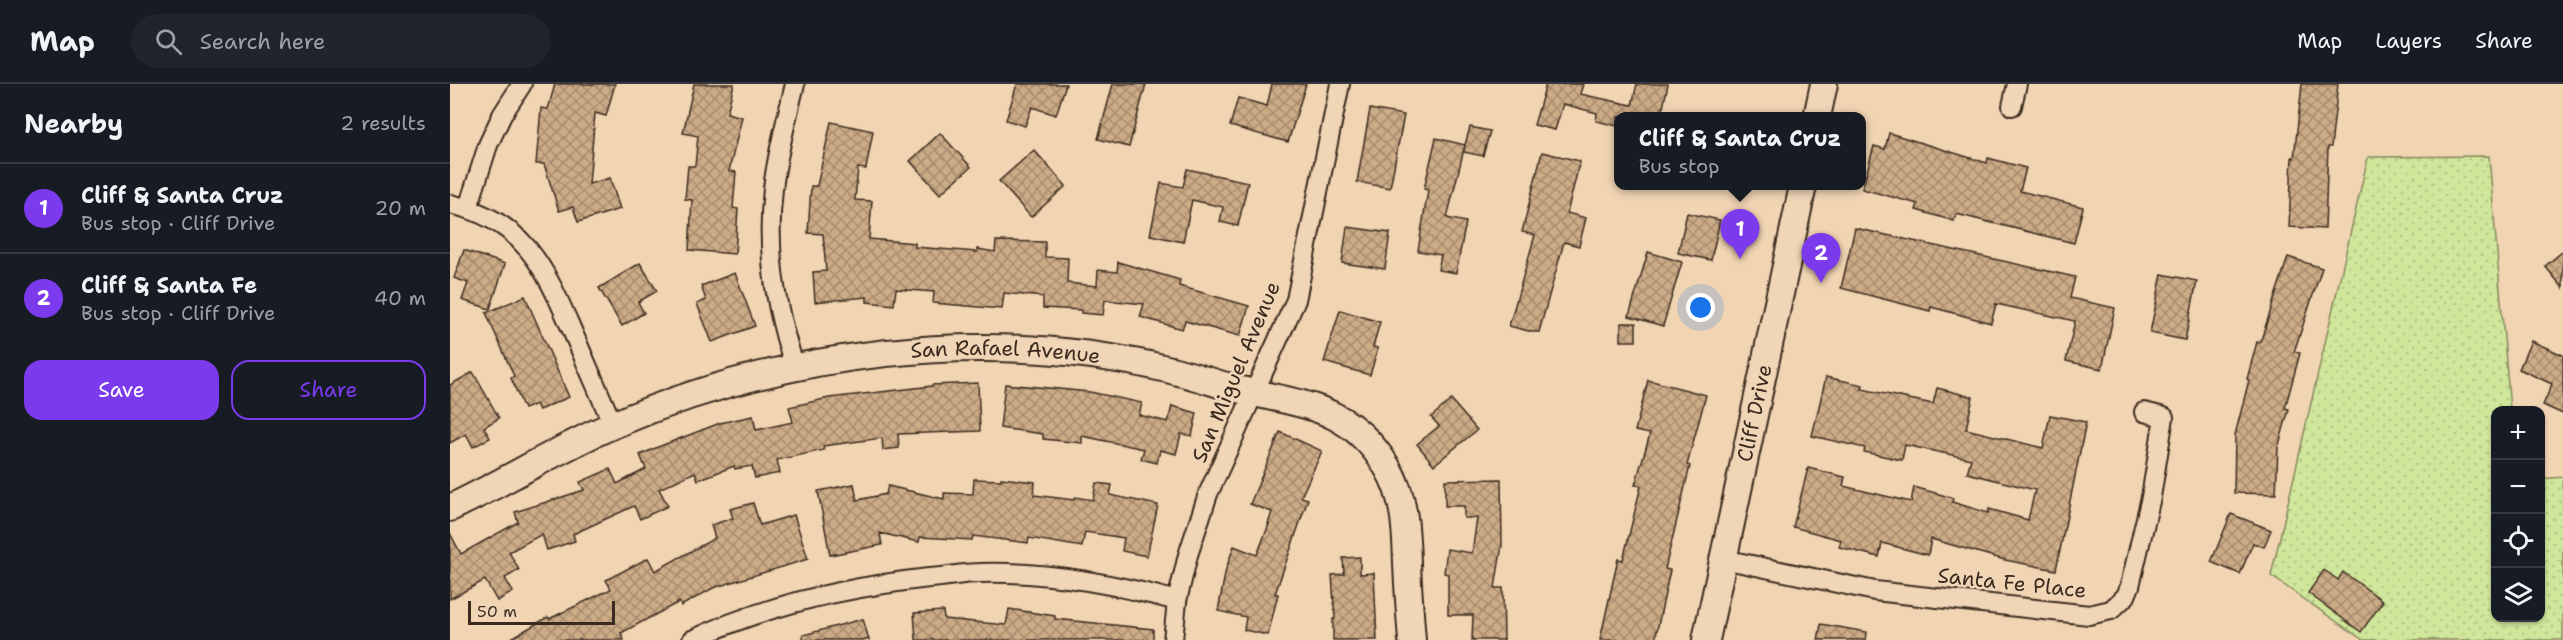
<!DOCTYPE html>
<html lang="en">
<head>
<meta charset="utf-8">
<style>
  :root { --surface:#171b24; --page:#20242c; --text:#f1f3f6; --muted:#9ea1a6; --line:#363941; --accent:#7c3aed }
  body { margin:0; font-family:"Shantell Sans",sans-serif; background:var(--page); color:var(--text) }
  .controls { position:absolute; right:18px; bottom:18px; display:grid; overflow:hidden; border-radius:12px; box-shadow:0 2px 4px #0004 }
  .controls button { width:54px; height:54px; display:grid; place-items:center; padding:0; border:0; border-bottom:2px solid var(--line); background:var(--surface); color:var(--text); font:30px sans-serif }
  .scale { position:absolute; left:18px; bottom:15px; width:147px; box-sizing:border-box; padding-left:6px; border:3px solid #3b2a1e; border-top:0; font-size:16px; line-height:21px; white-space:nowrap; color:#3b2a1e; -webkit-text-stroke:4px #f0d6b7; paint-order:stroke }
  .you { position:absolute; left:1251px; top:224px; width:21px; height:21px; margin:-15px; border:4px solid #fff; border-radius:50%; background:#1a73e8; box-shadow:0 0 0 9px #1a73e833 }
  .badge { display:grid; place-items:center; width:39px; height:39px; border-radius:50%; background:var(--accent); color:#fff; font-size:20px; font-weight:700 }
  .pin { position:absolute; translate:-50% -50px; filter:drop-shadow(0 2px 3px #0008) }
  .pin::after { content:''; position:absolute; top:32px; width:21px; height:18px; background:inherit; clip-path:polygon(0 0,100% 0,50% 100%) }
  .popup { position:absolute; left:1164px; top:28px; width:252px; height:78px; box-sizing:border-box; display:grid; place-content:center; border-radius:12px; background:var(--surface); filter:drop-shadow(0 2px 4px #0005); font-size:20px; white-space:nowrap; color:var(--muted) }
  .popup b { font-size:22px; color:var(--text) }
  .popup::after { content:''; position:absolute; left:50%; top:100%; margin-left:-12px; border:12px solid transparent; border-top-color:var(--surface) }
  .list { margin:0; padding:0; list-style:none }
  h2 { display:flex; justify-content:space-between; align-items:center; height:78px; margin:0; padding:0 24px; font-size:26px }
  h2 small { font-size:20px; font-weight:400; color:var(--muted) }
  .list li { display:grid; grid-template-columns:39px 1fr auto; gap:18px; align-items:center; box-sizing:border-box; height:90px; padding:0 24px; border-top:2px solid var(--line) }
  .list b { display:block; font-size:22px; white-space:nowrap }
  .list p { margin:0; font-size:20px; white-space:nowrap; color:var(--muted) }
  .list em { font-size:20px; font-style:normal; color:var(--muted) }
  .actions { display:flex; gap:12px; padding:18px 24px }
  .actions a { flex:1; padding:14px 0; border:2px solid var(--accent); border-radius:18px; text-align:center; font-size:21px; color:var(--accent) }
  .actions .main { background:var(--accent); color:#fff }
  .icon { flex:none; width:33px; height:33px; fill:none; stroke:currentColor; stroke-width:2; stroke-linecap:round; stroke-linejoin:round }
  .map { position:relative; flex:none; width:2113px; height:556px; overflow:hidden }
  header { display:flex; align-items:center; gap:36px; box-sizing:border-box; height:84px; padding:0 30px; background:var(--surface); border-bottom:2px solid var(--line) }
  header strong { font-size:28px }
  nav { display:flex; gap:33px; margin-inline-start:auto; font-size:21px }
  .search { width:420px; height:54px; background:var(--page); display:flex; align-items:center; gap:15px; box-sizing:border-box; padding:0 21px; border-radius:33px; color:var(--muted); font-size:22px }
  main { display:flex }
  aside { flex:1; background:var(--surface) }
  .map>svg:first-child { display:block }
</style>
</head>
<body>
<header>
<strong>Map</strong>
<div class="search"><svg class="icon" aria-label="search" viewBox="0 0 24 24"><circle cx="10" cy="10" r="6"/><path d="M15 15l6 6"/></svg>Search here</div>
<nav><a>Map</a><a>Layers</a><a>Share</a></nav>
</header>
<main>
<aside>
<h2>Nearby<small>2 results</small></h2>
<ul class="list">
<li><span class="badge">1</span><div><b>Cliff &amp; Santa Cruz</b><p>Bus stop · Cliff Drive</p></div><em>20 m</em></li>
<li><span class="badge">2</span><div><b>Cliff &amp; Santa Fe</b><p>Bus stop · Cliff Drive</p></div><em>40 m</em></li>
</ul>
<div class="actions"><a class="main">Save</a><a>Share</a></div>
</aside>
<div class="map">
<svg width="2113" height="556" viewBox="0 0 2113 556">
  <defs>
    <pattern id="grass-dots" width="8" height="8" patternUnits="userSpaceOnUse" patternTransform="scale(1.5)"><rect width="8" height="8" fill="#cfe69b"/><path d="M2 2h.1M6 6h.1" fill="none" stroke="#b3c585" stroke-width="1.8" stroke-linecap="round"/></pattern>
    <pattern id="building-cross-hatch" width="8" height="8" patternUnits="userSpaceOnUse" patternTransform="scale(1.5)"><rect width="8" height="8" fill="#ccab87"/><path d="M0 0l8 8M0 8l8-8" fill="none" stroke="#a78b6e"/></pattern>
  </defs>
  <rect width="100%" height="100%" fill="#f1d5b3"/>
  <filter id="ink" filterUnits="userSpaceOnUse"><feTurbulence type="fractalNoise" baseFrequency=".0167" numOctaves="2"/><feDisplacementMap in="SourceGraphic" scale="12" xChannelSelector="R" yChannelSelector="G"/><feConvolveMatrix kernelMatrix="1 2 1 2 8 2 1 2 1" color-interpolation-filters="sRGB"/></filter>
  <g filter="url(#ink)">
    <path fill="url(#grass-dots)" stroke="#85885c" stroke-width="1.5" d="M2039,72l21,254h-14v208h44l1,-139 22,-2v163h-200l-92,-64 97,-419z"/>
    <g fill="url(#building-cross-hatch)" stroke="#3b2a1e" stroke-width="1.5">
      <path d="M105,0h60l-9,32 -11,-3 -6,71 21,-6 10,31 -42,13 -5,-15 -14,4 -15,-47h-8l5,-56 7,1z"/>
      <path d="M244,0h40l-7,29 15,4 -13,54 7,1 -3,36 5,1 -3,45 -46,-4 3,-50 -7,-1 3,-33h7l3,-30 -15,-3z"/>
      <path d="M567,0h49l-10,31 -24,-8 -7,19 -19,-6z"/>
      <path d="M663,0h33l-17,63 -31,-8z"/>
      <path d="M822,0h34l-18,58 -58,-16 8,-28 29,8z"/>
      <path d="M1096,0h37l-3,10 52,11 5,-21h31l-7,33h-43v9l-22,-5 1,-8 -34,-9 -8,26 -21,-5z"/>
      <path d="M1852,0h36l-7,63h-3l-3,82 -36,-2 3,-70 2,1z"/>
      <path d="M920,25l34,6 -14,73 -33,-6z"/>
      <path d="M381,38l42,9 -7,38 -8,-1 -3,32 17,1 -3,38 46,4v4l62,5v-3l18,3 1,-11 49,1v15l23,1 -1,25 30,3 1,-16 19,2 1,-10 62,18 -1,6 70,20 -9,30 -55,-15 -3,8 -42,-12 4,-13 -39,-4 -2,15 -22,-2v-3l-38,-2v-11l-39,-4 -2,16 -69,-6 1,-11 -38,-3 -2,16 -27,-3v-5l-52,5 -2,-30 13,-1 -3,-37 -15,-1 3,-47h6z"/>
      <path d="M1020,43l20,4 -7,25 -20,-4z"/>
      <path d="M490,49l31,34 -31,27 -30,-33z"/>
      <path d="M1439,49l98,30 1,-5 38,10 -6,23 63,16 -9,36 -118,-29 -2,7 -38,-11 2,-6 -56,-15 12,-43 11,3z"/>
      <path d="M986,54l29,7 -18,73 19,4 -10,51 -18,-3 3,-15 -23,-4 10,-61 -4,-1z"/>
      <path d="M584,66l32,36 -35,31 -32,-36z"/>
      <path d="M1092,68l38,9 -13,52 19,5 -7,28 -15,-4 -25,90h-7l-23,-6 26,-91 -13,-3z"/>
      <path d="M737,85l61,13 -10,44 -18,-4 3,-15 -31,-7 -9,42 -33,-7 11,-52 22,4z"/>
      <path d="M1237,129l33,7 -9,40 -33,-7z"/>
      <path d="M897,143l43,6 -5,36 -43,-6z"/>
      <path d="M1405,144l220,49 -5,21 45,10 -13,61 -36,-8 9,-40 -79,-17 -5,19 -60,-16 -1,4 -89,-23z"/>
      <path d="M14,166l41,14 -15,45 -28,-9 6,-17 -14,-5z"/>
      <path d="M2113,167v37l-18,-22z"/>
      <path d="M1198,168l34,10 -19,64 -34,-10z"/>
      <path d="M1838,173l34,11 -28,84 6,1 -15,55 4,1 -11,39 -2,46 -42,-1 1,-58 14,-55 -2,-1 10,-37 3,1z"/>
      <path d="M190,179l17,28 -19,11 6,11 -22,13 -23,-38z"/>
      <path d="M285,189l20,53 -43,16 -15,-38 9,-4 -5,-14z"/>
      <path d="M1712,190l35,7 -12,59 -35,-7z"/>
      <path d="M75,212l44,101 -30,13 -3,-6 -12,5 -13,-31 3,-2 -28,-63z"/>
      <path d="M890,226l40,12 -7,25 5,1 -8,27 -46,-13z"/>
      <rect x="1171" y="239" width="15" height="18"/>
      <path d="M2081,257l32,14v59l-20,-9 9,-21 -33,-15z"/>
      <path d="M23,288l26,46 -15,9 6,11 -17,9 -7,-13 -16,9v-58z"/>
      <path d="M1376,293l37,8 -1,4 71,15 4,-16 36,9 -7,32 77,19 7,-33 36,7 -30,148 -51,-10 -74,-21 -3,16 -46,-12 -3,14 -40,-10 2,-7 -48,-13 15,-59 37,9 -2,9 68,16 3,-15 39,11 -1,4 36,11 1,-4 39,11 7,-30 -68,-17 4,-14 -66,-14 -3,15 -38,-8 1,-4 -53,-12z"/>
      <path d="M1198,296l58,15 -19,70 3,1 -25,103 5,1 -15,70h-55l18,-81 5,1 18,-74 -6,-1 15,-51 -15,-3z"/>
      <path d="M528,299l2,48 -82,3 1,14 -16,2 -1,-12 -59,8 1,4 -47,10 3,13 -25,5 -3,-12 -17,3 -1,-3 -36,14 -3,-8 -36,17 9,17 -28,13 -6,-13 -61,28 2,7 -28,9 -5,-16 -33,18 10,18 -14,8 8,14 -16,9 -12,-21 -35,19v-66l11,21 57,-32 -3,-10 69,-22 -4,-8 30,-13 7,15 29,-15 -6,-14 18,-8 62,-24 33,-7 3,14 37,-8 -4,-15 40,-9 103,-12v-1z"/>
      <path d="M555,300l85,8 52,11 -3,12 29,7 4,-16 25,7 -5,23 -11,-2 -5,20 -16,-4 -3,13 -16,-4 3,-10 -62,-13v7l-39,-4v-5l-43,-6z"/>
      <path d="M1001,316l26,30 -43,35 -17,-21 22,-18 -8,-9z"/>
      <path d="M830,348l42,19 -21,46 7,2 -33,95h3l-10,41 -24,-5 2,-13 -28,-6 8,-42 8,-23 23,9 12,-31h-1l4,-12 -22,-8z"/>
      <path d="M551,394l34,4 -1,13 40,5 1,-3 18,3 3,-17 16,2 -2,10 48,10 -11,51 -25,-5 2,-13 -39,-6 -3,15 -53,-9 -1,5 -55,-7 -1,4 -52,-3 -1,5 -39,-9 2,12 -52,10 -12,-64 36,-7 3,16 29,-6 2,-8 56,13v-6l29,1 1,-15 27,1z"/>
      <path d="M1051,395l1,66 -7,43h8l1,52h-32l1,-25h-25v-41l-4,-1 3,-24 25,4 5,-35h-13v-12h-19v-26z"/>
      <path d="M303,419l7,22 34,-10 14,44 -95,29 -32,18 -2,-4 -58,31 3,7h-116l40,-23 1,2 62,-30 -5,-9 42,-22 7,13 60,-33 -4,-13 22,-7 -3,-9z"/>
      <path d="M1781,430l40,16 -7,17 -11,-4 -13,31 -29,-12z"/>
      <path d="M910,473v17l14,-1 3,67h-44v-21h2l-3,-44 12,-1 -1,-16z"/>
      <path d="M1874,486l14,10 5,-8 40,29 -22,31 -53,-39z"/>
      <path d="M559,525l46,7v3l98,10v11h-237l-2,-27 29,-2 1,8 62,6z"/>
      <path d="M413,535l6,21h-66v-5z"/>
      <path d="M1371,540l46,8 -1,8h-48z"/>
    </g>
    <g fill="none" stroke-linecap="round" stroke-linejoin="round">
      <g stroke="#3b2a1e" stroke-width="22">
        <g id="street">
          <path d="M345,0c-8,34 -18,69 -22,105 -7,60 2,120 22,178"/>
          <path d="M1562,22l5,-22"/>
          <path d="M0,120c73,16 94,62 121,124 14,32 28,65 42,97"/>
          <path d="M18,124l20,-63 14,-30 20,-31"/>
          <path d="M1273,475l152,32 214,24 22,-5 15,-14 4,-10 21,-89 13,-80 -20,-5"/>
          <path d="M242,556c75,-36 156,-53 237,-62 17,-1 34,-5 50,-5 66,-2 136,11 198,28"/>
          <path d="M723,556l4,-39 11,-46 20,-61 88,-194 44,-216"/>
        </g>
      </g>
      <g stroke="#3b2a1e" stroke-width="30">
        <g id="secondary">
          <path d="M1367,33l7,-33"/>
          <path id="s1" d="M0,424c55,-26 107,-59 163,-83 172,-74 370,-99 554,-56 21,5 42,12 63,18 65,18 117,14 157,80 18,29 19,63 20,96 1,26 3,52 5,77"/>
          <path id="s2" d="M1256,556l97,-454"/>
        </g>
      </g>
      <use href="#street" stroke="#f0d6b7" stroke-width="18"/>
      <use href="#secondary" stroke="#f0d6b7" stroke-width="26"/>
    </g>
  </g>
  <g text-anchor="middle" stroke-width="5" stroke-linejoin="round" paint-order="stroke">
    <g font-size="21" fill="#3b2a1e" stroke="#f0d6b7">
      <text dy="7" stroke="none"><textPath href="#s1" startOffset="586">San Rafael Avenue</textPath></text>
      <text transform="translate(786 288) rotate(-67)" y="7">San Miguel Avenue</text>
      <text dy="7" stroke="none"><textPath href="#s2" startOffset="232">Cliff Drive</textPath></text>
      <text transform="translate(1562 499) rotate(6)" y="7">Santa Fe Place</text>
    </g>
  </g>
</svg>
<div class="controls">
<button>+</button>
<button>−</button>
<button><svg class="icon" aria-label="locate" viewBox="0 0 24 24"><circle cx="12" cy="12" r="6"/><path d="M12 2v4M12 18v4M2 12h4M18 12h4"/></svg></button>
<button><svg class="icon" aria-label="layers" viewBox="0 0 24 24"><path d="M12 4l9 5-9 5-9-5zM3 14l9 5 9-5"/></svg></button>
</div>
<div class="scale">50 m</div>
<div class="you"></div>
<div class="pin badge" style="left:1290px;top:175px">1</div>
<div class="popup"><b>Cliff &amp; Santa Cruz</b>Bus stop</div>
<div class="pin badge" style="left:1371px;top:199px">2</div>
</div>
</main>
</body>
</html>
